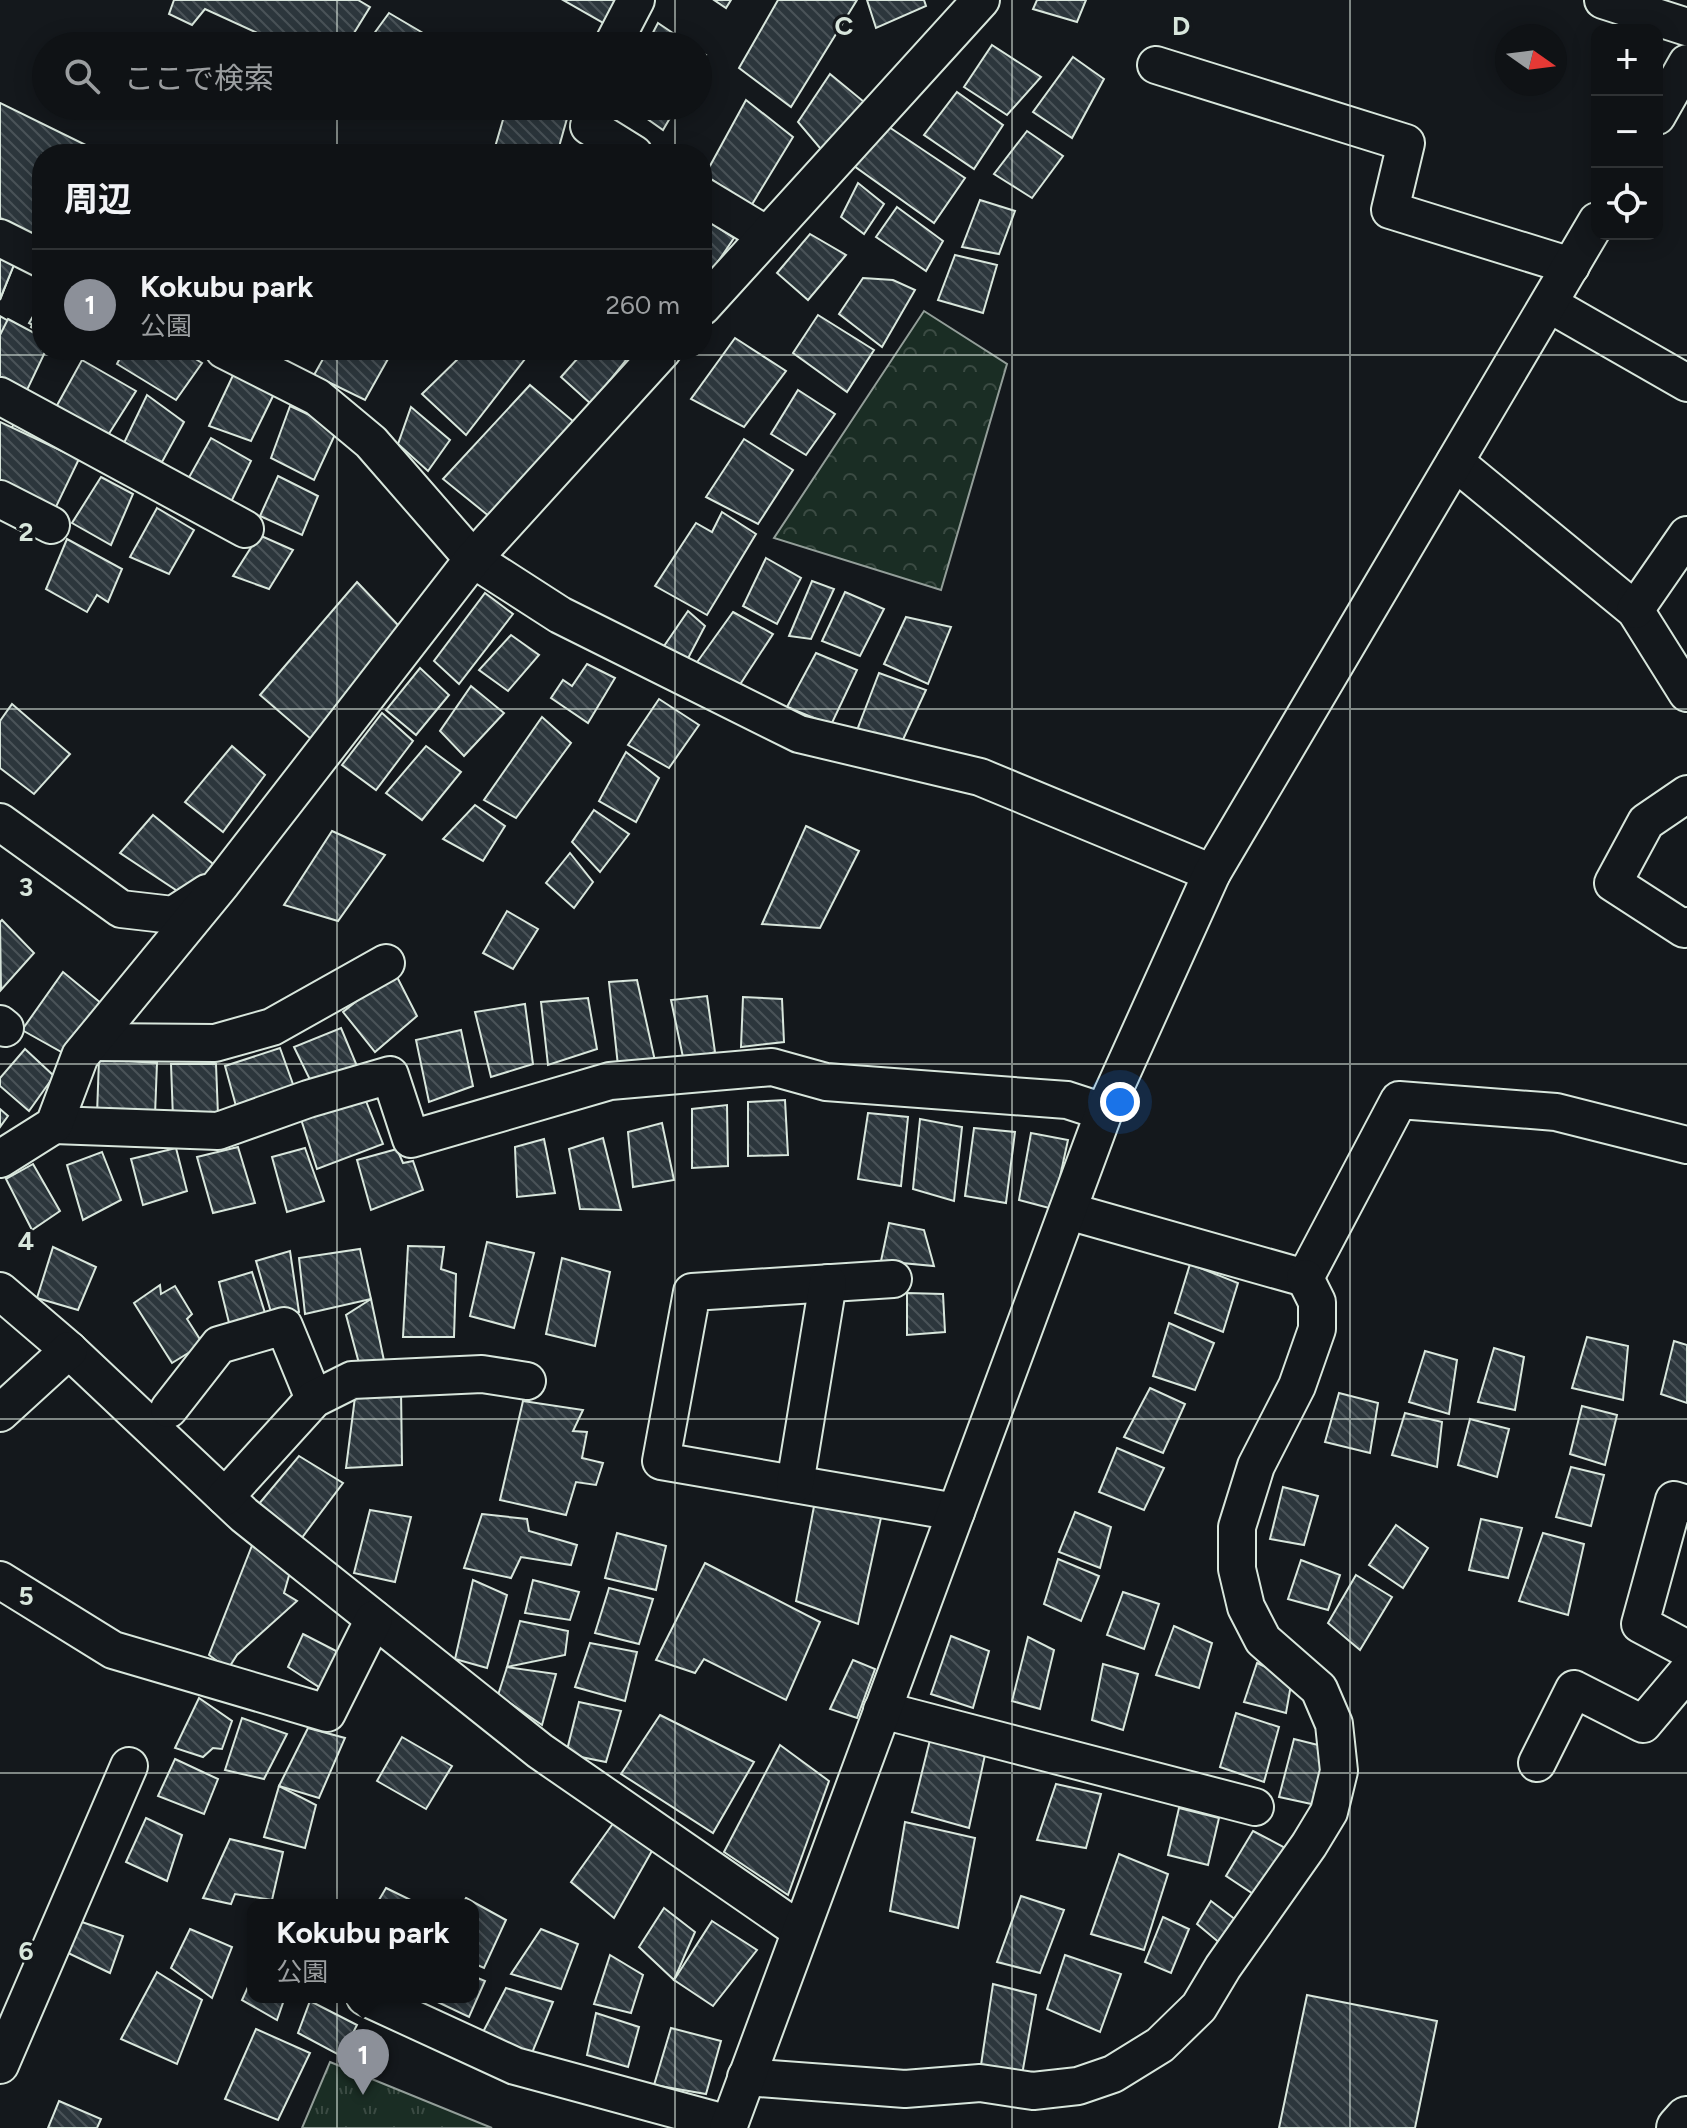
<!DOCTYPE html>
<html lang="ja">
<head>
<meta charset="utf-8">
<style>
  :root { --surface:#0f1215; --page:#1d2022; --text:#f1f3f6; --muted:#9b9ea0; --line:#2f3234; --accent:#8c9099 }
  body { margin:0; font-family:Figtree,"Noto Sans JP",sans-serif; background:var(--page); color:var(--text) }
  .controls { position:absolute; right:24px; top:24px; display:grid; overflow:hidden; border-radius:16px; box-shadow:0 4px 20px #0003 }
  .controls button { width:72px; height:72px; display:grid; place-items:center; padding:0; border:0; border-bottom:2px solid var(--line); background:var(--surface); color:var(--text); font:40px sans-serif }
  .compass { position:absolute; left:1495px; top:24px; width:72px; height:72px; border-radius:50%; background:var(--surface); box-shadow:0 4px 20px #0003; rotate:104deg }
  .you { position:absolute; left:1120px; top:1102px; width:28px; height:28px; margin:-20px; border:6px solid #fff; border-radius:50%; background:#1a73e8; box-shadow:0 0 0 12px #1a73e833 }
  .badge { display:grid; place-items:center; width:52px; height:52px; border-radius:50%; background:var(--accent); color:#fff; font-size:26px; font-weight:700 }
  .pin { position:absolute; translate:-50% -66px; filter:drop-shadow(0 2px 4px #0008) }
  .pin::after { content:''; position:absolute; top:42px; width:28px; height:24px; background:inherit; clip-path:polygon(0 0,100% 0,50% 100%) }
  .popup { position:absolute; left:247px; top:1899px; width:232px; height:104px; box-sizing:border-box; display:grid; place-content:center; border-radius:16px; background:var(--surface); filter:drop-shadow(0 2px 6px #0005); font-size:26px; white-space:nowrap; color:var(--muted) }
  .popup b { font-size:30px; color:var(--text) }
  .popup::after { content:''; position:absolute; left:50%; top:100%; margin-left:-16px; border:16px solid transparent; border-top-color:var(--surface) }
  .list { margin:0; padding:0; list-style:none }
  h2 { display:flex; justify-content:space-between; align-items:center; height:104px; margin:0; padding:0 32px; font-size:34px }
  h2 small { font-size:26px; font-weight:400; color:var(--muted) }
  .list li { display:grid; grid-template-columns:52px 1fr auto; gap:24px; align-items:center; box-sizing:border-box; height:112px; padding:0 32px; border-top:2px solid var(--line) }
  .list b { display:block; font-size:30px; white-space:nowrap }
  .list p { margin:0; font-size:26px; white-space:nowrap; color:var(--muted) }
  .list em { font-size:26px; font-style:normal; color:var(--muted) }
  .icon { flex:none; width:44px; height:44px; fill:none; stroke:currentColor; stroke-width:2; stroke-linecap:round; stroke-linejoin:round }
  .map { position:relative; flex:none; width:1687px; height:2128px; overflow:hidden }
  .search { position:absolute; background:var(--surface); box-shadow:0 4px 20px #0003; left:32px; top:32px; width:680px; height:88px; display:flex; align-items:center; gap:20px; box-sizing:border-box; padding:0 28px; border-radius:44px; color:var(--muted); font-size:30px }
  .panel { position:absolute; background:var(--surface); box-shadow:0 4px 20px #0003; left:32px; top:144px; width:680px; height:216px; border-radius:32px }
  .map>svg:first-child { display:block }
</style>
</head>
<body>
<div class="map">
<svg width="1687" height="2128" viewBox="0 0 1687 2128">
  <defs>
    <pattern id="forest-crowns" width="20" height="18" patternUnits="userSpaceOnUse" patternTransform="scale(2)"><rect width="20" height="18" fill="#1a2d24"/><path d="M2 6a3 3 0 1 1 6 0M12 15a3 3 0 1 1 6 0" fill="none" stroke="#3b4b43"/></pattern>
    <pattern id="park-tufts" width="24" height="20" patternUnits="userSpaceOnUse" patternTransform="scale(2)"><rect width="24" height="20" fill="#1a2d24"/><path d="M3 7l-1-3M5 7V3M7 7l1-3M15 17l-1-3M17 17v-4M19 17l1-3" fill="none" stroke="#3b4b43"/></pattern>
    <pattern id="building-back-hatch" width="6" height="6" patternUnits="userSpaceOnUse" patternTransform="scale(2)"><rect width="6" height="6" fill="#2c363c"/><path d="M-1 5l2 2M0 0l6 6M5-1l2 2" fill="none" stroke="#4a5358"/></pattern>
  </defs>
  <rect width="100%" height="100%" fill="#14181c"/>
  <path fill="url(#forest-crowns)" stroke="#939e99" stroke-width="2" d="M924,311l83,53 -66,226 -167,-52z"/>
  <path fill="url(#park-tufts)" stroke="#939e99" stroke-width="2" d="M330,2062l162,66h-190z"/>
  <g fill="url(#building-back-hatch)" stroke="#d8e6dc" stroke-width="2">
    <path d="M174,0h184l12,7 -24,39h-60l-81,-37 -13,16 -23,-11z"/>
    <path d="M563,0h57l-13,25z"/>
    <path d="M714,0h17l-5,8z"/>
    <path d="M778,0h79l-66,107 -52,-39z"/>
    <path d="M867,0h57l2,6 -50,22z"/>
    <path d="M1037,0h49l-9,22 -44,-13z"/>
    <path d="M389,13l56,33h-80z"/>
    <path d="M658,23l34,23h-46z"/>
    <path d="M992,45l49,32 -34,38 -43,-28z"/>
    <path d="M698,50l8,5 -8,14z"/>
    <path d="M1073,57l31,22 -32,59 -39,-26z"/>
    <path d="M830,74l39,32 -44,48 -27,-32z"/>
    <path d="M957,92l46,33 -29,44 -50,-34z"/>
    <path d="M746,100l47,37 -42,69 -46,-31z"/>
    <path d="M0,103l104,51h-62v85l-42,-21z"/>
    <path d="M507,106h44l17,9 -11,39h-64z"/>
    <path d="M629,106h48l-14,24z"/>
    <path d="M886,125l79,53 -31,45 -80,-57z"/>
    <path d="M1027,131l36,25 -31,42 -38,-24z"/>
    <path d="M858,183l26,21 -20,30 -23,-17z"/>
    <path d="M980,200l35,11 -16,43 -37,-7z"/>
    <path d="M897,207l46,34 -17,30 -50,-34z"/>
    <path d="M702,217l32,21 -31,46h-1z"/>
    <path d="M810,234l36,21 -38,45 -31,-27z"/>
    <path d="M955,255l42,10 -14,48 -45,-13z"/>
    <path d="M0,256l14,8 -14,36z"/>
    <path d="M0,258l14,7 -14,34z"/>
    <path d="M863,278l30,2 22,10 -33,57 -43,-33z"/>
    <path d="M42,301v29l-13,-7z"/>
    <path d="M42,305v28l-11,-6z"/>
    <path d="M818,315l56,35 -27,42 -54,-39z"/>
    <path d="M0,316l42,24v7l-20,42 -22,-9z"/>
    <path d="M8,319l34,18v13h4l-19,40 -27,-13v-42z"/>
    <path d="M735,338l51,33 -42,56 -53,-28z"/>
    <path d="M124,350h57l21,13 -26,37 -59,-36z"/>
    <path d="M328,350h65l-28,50 -51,-25z"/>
    <path d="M467,350h65l-66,85 -44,-41z"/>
    <path d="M585,350h29l12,10 -35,44 -30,-27z"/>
    <path d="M82,360l54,31 -31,49 -50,-31z"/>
    <path d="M236,369l38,25 -23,47 -42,-15z"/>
    <path d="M530,385l50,42 -85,94 -52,-42z"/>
    <path d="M798,390l37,24 -29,41 -35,-21z"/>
    <path d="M147,395l37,27 -22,40 -39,-17z"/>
    <path d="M290,406l48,22 -24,52 -43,-22z"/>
    <path d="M411,407l39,33 -22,31 -30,-27z"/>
    <path d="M16,421l52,30 -27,55 -41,-21v-40z"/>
    <path d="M0,422l79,37 -26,54 -53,-29z"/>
    <path d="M211,438l40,23 -20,41 -44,-21z"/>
    <path d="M744,439l49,31 -35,54 -52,-27z"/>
    <path d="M278,476l40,20 -16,39 -42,-19z"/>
    <path d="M101,477l32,17 -22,51 -39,-22z"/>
    <path d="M157,508l37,22 -25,44 -39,-17z"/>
    <path d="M722,512l34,22 -49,81 -52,-29 41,-63 16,9z"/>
    <path d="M259,535l34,15 -24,39 -36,-13z"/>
    <path d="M67,539l55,30 -14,33 -11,-7 -10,17 -41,-23z"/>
    <path d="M766,558l35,20 -24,46 -34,-18z"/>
    <path d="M812,581l22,8 -23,50 -22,-3z"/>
    <path d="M357,582l42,44 -81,119 -58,-50z"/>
    <path d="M845,592l39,17 -24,47 -38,-15z"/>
    <path d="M485,593l28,21 -54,70 -25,-23z"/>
    <path d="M688,611l17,15 -20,38 -23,-15z"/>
    <path d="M733,612l40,22 -34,52 -44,-21z"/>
    <path d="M906,617l45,10 -23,57 -44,-20z"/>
    <path d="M511,635l28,20 -31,36 -29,-21z"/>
    <path d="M816,653l41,17 -26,55 -44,-18z"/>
    <path d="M587,664l28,14 -27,45 -37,-25 12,-18 9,6z"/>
    <path d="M420,668l29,27 -33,40 -30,-25z"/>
    <path d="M879,673l47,17 -25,54 -47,-6z"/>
    <path d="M471,686l33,27 -40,43 -24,-25z"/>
    <path d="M659,699l40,26 -30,43 -41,-23z"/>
    <path d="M12,704l58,50 -36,40 -34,-26v-47z"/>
    <path d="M382,713l31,28 -37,49 -34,-25z"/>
    <path d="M542,717l29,26 -55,75 -32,-18z"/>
    <path d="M232,746l33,29 -42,57 -38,-30z"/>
    <path d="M426,746l35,26 -39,48 -36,-27z"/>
    <path d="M626,752l33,26 -23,44 -37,-21z"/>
    <path d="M475,805l30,21 -22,35 -40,-22z"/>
    <path d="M594,810l35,24 -29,38 -28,-30z"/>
    <path d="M153,815l65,53 -36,26 -62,-41z"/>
    <path d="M806,826l53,25 -39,77 -58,-4z"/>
    <path d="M332,831l53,24 -47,66 -54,-16z"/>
    <path d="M570,853l23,29 -19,26 -28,-25z"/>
    <path d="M507,911l31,18 -25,40 -30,-16z"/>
    <path d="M2,920l32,33 -33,37 -1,-68z"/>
    <path d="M394,971l23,45 -42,36 -32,-40z"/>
    <path d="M63,972l44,36 -42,46 -43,-24z"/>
    <path d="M637,980l18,81 -36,14 -10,-93z"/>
    <path d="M707,996l8,56 -31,10 -13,-62z"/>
    <path d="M743,997l39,2 2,43 -43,5z"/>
    <path d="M588,998l9,51 -49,16 -7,-63z"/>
    <path d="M525,1004l8,60 -42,13 -16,-65z"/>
    <path d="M341,1028l16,38 -43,22 -20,-41z"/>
    <path d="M461,1030l12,56 -44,16 -13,-62z"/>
    <path d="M280,1048l14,39 -55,30 -14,-51z"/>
    <path d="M25,1049l29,27 -25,35 -29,-25v-8z"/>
    <path d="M99,1059l58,4 -2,52 -58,-1z"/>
    <path d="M171,1064h45l2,51 -45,4z"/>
    <path d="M362,1091l21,53 -66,25 -18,-56z"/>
    <path d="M785,1100l3,55 -40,1v-54z"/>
    <path d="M727,1105l1,61 -36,2v-59z"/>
    <path d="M0,1109l8,7 -8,11z"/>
    <path d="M868,1113l40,4 -7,69 -43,-7z"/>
    <path d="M920,1119l42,8 -8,74 -41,-12z"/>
    <path d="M662,1123l12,57 -41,7 -5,-55z"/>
    <path d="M974,1128l41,4 -9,71 -41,-7z"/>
    <path d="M1031,1133l37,7 -15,69 -34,-9z"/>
    <path d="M603,1138l18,72 -41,-1 -11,-60z"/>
    <path d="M544,1139l11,54 -38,4 -2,-50z"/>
    <path d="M238,1147l17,56 -42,10 -16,-56z"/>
    <path d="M176,1148l11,43 -44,14 -12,-46z"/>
    <path d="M305,1148l19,53 -37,11 -15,-55z"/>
    <path d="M397,1149l6,14 10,-2 10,29 -52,20 -14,-50z"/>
    <path d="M102,1152l19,48 -38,20 -16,-55z"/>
    <path d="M33,1164l27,47 -28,19 -26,-51z"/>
    <path d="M889,1223l35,7 10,36 -53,-5z"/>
    <path d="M487,1242l47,11 -20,75 -44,-12z"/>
    <path d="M408,1246l36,1 -3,22 15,5 -2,63h-51z"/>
    <path d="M53,1247l43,20 -18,43 -41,-12z"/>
    <path d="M360,1249l11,50 -66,15 -6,-56z"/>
    <path d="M290,1251l9,61 -26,7 -17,-58z"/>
    <path d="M562,1258l48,14 -15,74 -49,-12z"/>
    <path d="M1190,1264l48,19 -15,49 -48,-19z"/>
    <path d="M252,1272l13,41 -35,14 -11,-45z"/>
    <path d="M160,1285l1,9 14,-8 17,28 -5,5 16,25 -31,19 -38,-60z"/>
    <path d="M907,1293l36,1 2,38 -38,3z"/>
    <path d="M371,1299l15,71 -26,-3 -14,-52z"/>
    <path d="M1169,1323l45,20 -19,47 -42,-14z"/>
    <path d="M1587,1337l41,9 -5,54 -51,-12z"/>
    <path d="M1674,1341l13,4v58l-26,-9z"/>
    <path d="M1494,1348l30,9 -9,53 -37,-8z"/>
    <path d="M1425,1351l32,9 -8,54 -40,-12z"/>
    <path d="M1150,1388l35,16 -22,49 -39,-16z"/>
    <path d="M401,1389l1,76 -56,3 9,-71z"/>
    <path d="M1339,1393l39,10 -8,50 -45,-11z"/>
    <path d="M523,1401l60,9 -10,21 14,1 -5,26 21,5 -7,22 -20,-3 -10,33 -66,-15z"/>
    <path d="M1582,1406l35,9 -12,50 -35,-11z"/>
    <path d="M1405,1413l37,9 -5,45 -45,-12z"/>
    <path d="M1470,1419l39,10 -12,48 -39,-12z"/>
    <path d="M1117,1448l47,20 -20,42 -45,-18z"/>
    <path d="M299,1456l44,27 -45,60 -40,-38z"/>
    <path d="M1571,1467l33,8 -13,51 -35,-9z"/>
    <path d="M1283,1487l35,9 -14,49 -34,-6z"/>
    <path d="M815,1501l67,12 -24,111 -62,-23z"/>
    <path d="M370,1510l41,7 -16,65 -41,-9z"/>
    <path d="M1075,1512l36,15 -11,41 -41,-16z"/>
    <path d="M482,1514l45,5 2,12 48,14 -6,20 -50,-8 -10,21 -47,-10z"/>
    <path d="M1481,1519l41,9 -14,50 -39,-8z"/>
    <path d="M1396,1525l32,23 -25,40 -34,-23z"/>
    <path d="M617,1533l49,13 -10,44 -51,-12z"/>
    <path d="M1543,1533l41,11 -16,71 -49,-14z"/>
    <path d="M253,1543l37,29 -6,21 13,8 -60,54 -9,14 -19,-14z"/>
    <path d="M1058,1559l41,17 -18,45 -37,-17z"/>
    <path d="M1301,1560l39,15 -12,35 -40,-11z"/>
    <path d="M705,1563l115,59 -34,78 -82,-41 -9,14 -39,-13z"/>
    <path d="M1356,1575l36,22 -32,53 -32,-27z"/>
    <path d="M473,1580l34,15 -20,73 -32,-9z"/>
    <path d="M533,1580l46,12 -9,28 -45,-7z"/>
    <path d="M609,1588l44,11 -14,45 -44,-11z"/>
    <path d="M1123,1592l36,12 -15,45 -37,-14z"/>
    <path d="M520,1621l48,10 -3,24 -58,12z"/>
    <path d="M1174,1626l38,17 -13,45 -43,-13z"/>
    <path d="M303,1634l39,20 -17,37 -37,-24z"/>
    <path d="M951,1636l38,15 -16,57 -42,-14z"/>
    <path d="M1028,1637l26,13 -14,59 -28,-8z"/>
    <path d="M590,1643l47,9 -12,49 -50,-14z"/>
    <path d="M853,1660l22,9 -18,49 -27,-9z"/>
    <path d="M1257,1663l35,16 -6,34 -42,-11z"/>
    <path d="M1103,1664l35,10 -15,56 -31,-10z"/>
    <path d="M507,1667l49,7 -14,51 -44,-30z"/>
    <path d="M199,1698l33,23 -10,28 -9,-1 -10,9 -28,-9z"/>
    <path d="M579,1702l42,9 -15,51 -40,-8z"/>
    <path d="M1236,1713l43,14 -15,55 -44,-15z"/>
    <path d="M660,1715l94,47 -41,71 -92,-59z"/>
    <path d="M242,1718l45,16 -23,45 -39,-9z"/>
    <path d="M308,1728l37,10 -26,60 -40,-12z"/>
    <path d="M402,1737l50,29 -26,43 -49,-28z"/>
    <path d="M1294,1739l32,8 -10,58 -37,-8z"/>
    <path d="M930,1740l55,15 -16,73 -57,-16z"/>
    <path d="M780,1745l49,36 -41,114 -64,-43z"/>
    <path d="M175,1759l43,20 -14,35 -46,-18z"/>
    <path d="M1056,1784l45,10 -15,54 -49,-8z"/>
    <path d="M279,1786l37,19 -11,43 -41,-11z"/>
    <path d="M1179,1808l40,10 -11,47 -40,-10z"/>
    <path d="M146,1818l36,17 -15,46 -41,-19z"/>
    <path d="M617,1818l35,33 -38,67 -43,-36z"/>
    <path d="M905,1822l70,16 -17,90 -68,-17z"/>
    <path d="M1253,1831l40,21 -32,47 -35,-23z"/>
    <path d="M230,1839l53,13 -11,48 -37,-6 -4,10 -28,-6z"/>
    <path d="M1119,1854l49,20 -24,76 -53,-16z"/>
    <path d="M386,1888l33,16 -1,1h-42z"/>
    <path d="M1021,1896l43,14 -24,63 -43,-11z"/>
    <path d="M466,1898l40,22 -22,48 -11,-5v-58h-11z"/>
    <path d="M1211,1901l29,22 -13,26 -30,-25z"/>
    <path d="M664,1908l31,24 -21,48 -35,-33z"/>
    <path d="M1163,1917l26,12 -18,44 -26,-11z"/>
    <path d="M79,1921l44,15 -13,37 -42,-20z"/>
    <path d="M712,1921l45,29 -44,56 -39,-26z"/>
    <path d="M190,1929l42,18 -20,51 -41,-30z"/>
    <path d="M541,1929l37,15 -17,45 -50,-15z"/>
    <path d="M610,1955l33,20 -12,38 -37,-9z"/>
    <path d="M1065,1955l56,19 -21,58 -53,-23z"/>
    <path d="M157,1972l45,28 -25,64 -56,-25z"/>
    <path d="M253,1976v21h32l-8,23 -35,-20z"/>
    <path d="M473,1976l12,5 -16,36 -42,-20h46z"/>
    <path d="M993,1984l43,11 -14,80 -41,-10z"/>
    <path d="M506,1988l47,14 -21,51 -49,-21z"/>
    <path d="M1307,1995l130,26 -22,107h-136z"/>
    <path d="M310,2001l47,24 -16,31 -43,-23z"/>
    <path d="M596,2013l43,14 -11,40 -41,-12z"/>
    <path d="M671,2028l50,13 -15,53 -52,-9z"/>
    <path d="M256,2029l54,24 -32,67 -53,-21z"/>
    <path d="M59,2101l42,18 -4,9h-49z"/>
  </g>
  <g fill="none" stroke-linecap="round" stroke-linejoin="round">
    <g stroke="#d8e6dc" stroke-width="40">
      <g id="minor">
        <path d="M1603,0l84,27"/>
        <path d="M612,46l24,-46"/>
        <path d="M1156,65l250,78 -16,67 181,56"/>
        <path d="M595,106l-6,20 45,28"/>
        <path d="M1657,116l30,-53"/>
        <path d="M702,196l65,39"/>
        <path d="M0,238l42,21"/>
        <path d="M1549,304l138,79"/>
        <path d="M702,307l279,-307"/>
        <path d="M224,350l93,47 54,45 102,117 87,56 239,119 181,43 232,96"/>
        <path d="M0,396l245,133"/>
        <path d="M1455,462l180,148 52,83"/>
        <path d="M0,499l51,26"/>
        <path d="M1635,610l52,-75"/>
        <path d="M1687,794l-41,28 -33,61 71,46 3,-3"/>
        <path d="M0,822l121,87 52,6 34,-22"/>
        <path d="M0,1024l5,4"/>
        <path d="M92,1042l123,1 57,-16 114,-64"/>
        <path d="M54,1125l164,6 90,-32 82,-24 21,64 199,-58 162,-14 54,15 241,18 37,12"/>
        <path d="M0,1159l54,-34 26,-69 142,-173 251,-324 190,-209"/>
        <path d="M1068,1211l237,67 94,-178 157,12 131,33"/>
        <path d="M893,1279l-201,13 -31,169 295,51"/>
        <path d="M0,1291l69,59 175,165 296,236 259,179"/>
        <path d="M169,1409l50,-64 65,-19 30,73"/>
        <path d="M0,1413l69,-63"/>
        <path d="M795,1484l33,-201"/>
        <path d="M225,1497l89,-98 38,-19 130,-6 45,7"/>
        <path d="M1687,1504l-13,-4 -34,124 47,25"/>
        <path d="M0,1580l113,70 214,63 47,-94"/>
        <path d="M882,1710l373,97"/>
        <path d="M1537,1763l37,-74 69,35 44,-52"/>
        <path d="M365,1997l150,69 214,58"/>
        <path d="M0,2065l129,-299"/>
        <path d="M746,2077l159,12 75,-6 53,8 45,-5 35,-12 47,-29 39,-38 24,-40 86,-122 20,-33 10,-41 -5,-47 -15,-35 -56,-49 -17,-33 -9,-38v-42l19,-61 41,-80 20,-57v-27l-12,-24"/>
        <path d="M728,2128l376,-1016 108,-239 385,-652"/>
      </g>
    </g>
    <g stroke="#d8e6dc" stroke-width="48">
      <path id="major" d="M1679,2128l8,-9"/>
    </g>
    <use href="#minor" stroke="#14181c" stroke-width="36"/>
    <use href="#major" stroke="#14181c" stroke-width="44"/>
  </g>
  <path fill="none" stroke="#d8e6dc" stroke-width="2" stroke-opacity="0.55" d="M337,0v46M675,0v46M1012,0v2128M1350,0v2128M337,106v48M675,106v48M337,350v1778M675,350v1778M0,355h1687M0,709h1687M0,1064h1687M0,1419h1687M0,1773h1687"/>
  <g font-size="26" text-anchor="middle" font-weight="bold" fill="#d8e6dc" stroke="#14181c" stroke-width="6" stroke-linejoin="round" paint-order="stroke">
    <text x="844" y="35">C</text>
    <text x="1181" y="35">D</text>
    <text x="26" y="541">2</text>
    <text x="26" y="896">3</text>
    <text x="26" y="1250">4</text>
    <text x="26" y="1605">5</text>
    <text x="26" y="1960">6</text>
  </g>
</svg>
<div class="controls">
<button>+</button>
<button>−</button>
<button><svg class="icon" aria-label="locate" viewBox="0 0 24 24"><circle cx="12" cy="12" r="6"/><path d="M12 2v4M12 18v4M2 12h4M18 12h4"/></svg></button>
</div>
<svg class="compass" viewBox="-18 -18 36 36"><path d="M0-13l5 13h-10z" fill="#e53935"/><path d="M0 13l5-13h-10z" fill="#9b9ea0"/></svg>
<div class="you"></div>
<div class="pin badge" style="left:363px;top:2095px">1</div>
<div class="popup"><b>Kokubu park</b>公園</div>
<div class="search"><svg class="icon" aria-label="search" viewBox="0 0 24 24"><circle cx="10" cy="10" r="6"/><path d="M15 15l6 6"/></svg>ここで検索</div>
<section class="panel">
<h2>周辺<small></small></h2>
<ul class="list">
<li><span class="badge">1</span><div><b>Kokubu park</b><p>公園</p></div><em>260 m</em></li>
</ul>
</section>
</div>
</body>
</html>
